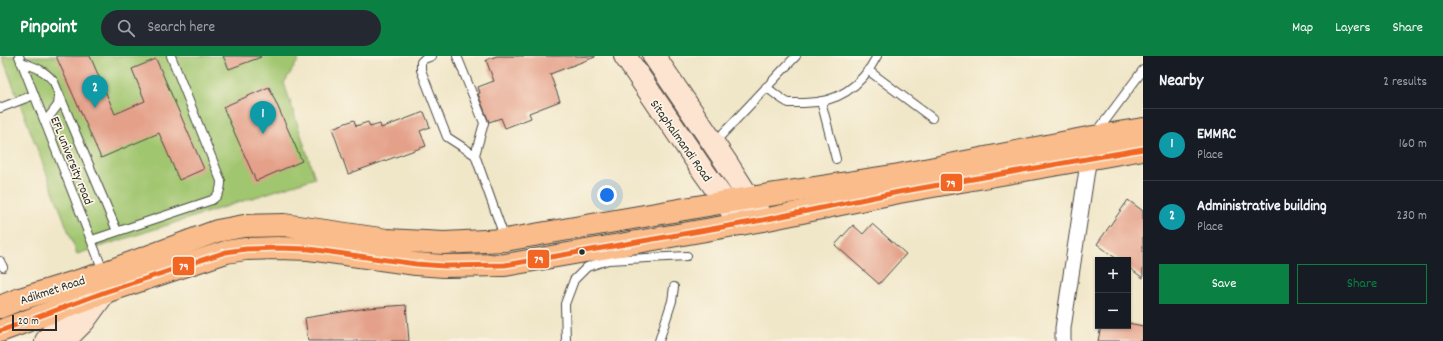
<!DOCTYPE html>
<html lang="en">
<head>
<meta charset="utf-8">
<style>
  :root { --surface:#171b24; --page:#242831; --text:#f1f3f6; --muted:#9ea1a6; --line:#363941; --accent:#0b8043 }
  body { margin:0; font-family:Dekko,sans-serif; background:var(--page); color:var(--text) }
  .controls { position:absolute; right:12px; bottom:12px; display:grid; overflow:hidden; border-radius:0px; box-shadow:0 1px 3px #0004 }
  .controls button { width:36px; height:36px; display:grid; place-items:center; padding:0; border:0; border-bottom:1px solid var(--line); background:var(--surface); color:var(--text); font:20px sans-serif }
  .scale { position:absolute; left:12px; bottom:10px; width:45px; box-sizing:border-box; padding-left:4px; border:2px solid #2b2b2b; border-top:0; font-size:11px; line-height:14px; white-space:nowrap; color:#2b2b2b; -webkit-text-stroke:3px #fcf5e5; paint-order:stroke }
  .you { position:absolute; left:607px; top:139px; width:14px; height:14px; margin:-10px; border:3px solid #fff; border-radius:50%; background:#1a73e8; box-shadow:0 0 0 6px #1a73e833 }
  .badge { display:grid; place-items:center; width:26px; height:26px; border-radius:50%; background:var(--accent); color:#fff; font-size:13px; font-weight:700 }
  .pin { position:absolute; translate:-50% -33px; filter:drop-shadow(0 1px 2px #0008) }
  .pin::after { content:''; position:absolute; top:21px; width:14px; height:12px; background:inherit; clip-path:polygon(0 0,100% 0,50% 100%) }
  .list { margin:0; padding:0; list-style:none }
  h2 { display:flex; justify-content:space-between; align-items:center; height:52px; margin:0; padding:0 16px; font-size:17px }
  h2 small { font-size:13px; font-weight:400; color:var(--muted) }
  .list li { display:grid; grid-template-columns:26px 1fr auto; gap:12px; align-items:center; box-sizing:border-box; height:72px; padding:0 16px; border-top:1px solid var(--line) }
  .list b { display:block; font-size:15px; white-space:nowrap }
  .list p { margin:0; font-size:13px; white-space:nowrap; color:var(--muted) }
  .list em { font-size:13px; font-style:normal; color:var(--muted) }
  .actions { display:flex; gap:8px; padding:12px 16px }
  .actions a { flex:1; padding:9px 0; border:1px solid var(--accent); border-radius:0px; text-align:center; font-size:14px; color:var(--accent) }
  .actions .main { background:var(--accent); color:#fff }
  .icon { flex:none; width:22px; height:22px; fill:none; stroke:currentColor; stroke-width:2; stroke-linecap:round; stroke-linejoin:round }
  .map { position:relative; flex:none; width:1143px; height:285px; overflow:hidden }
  header { display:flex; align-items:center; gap:24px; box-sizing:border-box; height:56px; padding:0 20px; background:var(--accent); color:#fff }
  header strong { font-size:19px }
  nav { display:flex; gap:22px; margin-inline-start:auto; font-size:14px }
  .search { width:280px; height:36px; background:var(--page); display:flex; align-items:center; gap:10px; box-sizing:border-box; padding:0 14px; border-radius:22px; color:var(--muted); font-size:15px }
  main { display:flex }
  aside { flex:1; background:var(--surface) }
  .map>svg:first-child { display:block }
</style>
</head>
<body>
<header>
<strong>Pinpoint</strong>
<div class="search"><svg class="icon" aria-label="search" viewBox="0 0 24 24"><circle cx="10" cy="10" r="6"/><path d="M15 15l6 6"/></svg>Search here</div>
<nav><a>Map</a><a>Layers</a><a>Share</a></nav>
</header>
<main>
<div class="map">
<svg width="1143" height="285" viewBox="0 0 1143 285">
  <rect width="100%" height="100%" fill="#fcf5e5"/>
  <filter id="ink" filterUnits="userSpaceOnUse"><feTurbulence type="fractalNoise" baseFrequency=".025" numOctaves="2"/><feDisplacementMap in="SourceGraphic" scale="8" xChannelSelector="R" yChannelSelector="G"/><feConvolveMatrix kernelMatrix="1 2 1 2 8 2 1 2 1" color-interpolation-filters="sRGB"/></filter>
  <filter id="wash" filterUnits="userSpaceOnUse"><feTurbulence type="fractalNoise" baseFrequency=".012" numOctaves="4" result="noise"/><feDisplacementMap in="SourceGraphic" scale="16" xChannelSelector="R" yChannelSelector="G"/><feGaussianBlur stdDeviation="0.9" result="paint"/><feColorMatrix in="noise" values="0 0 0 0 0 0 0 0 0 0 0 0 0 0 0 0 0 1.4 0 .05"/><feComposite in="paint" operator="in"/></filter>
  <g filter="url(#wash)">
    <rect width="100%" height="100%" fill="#f0e6c8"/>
    <path fill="#a1c670" stroke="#66784e" d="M2,0h299l-17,27 31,95 -238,76z"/>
    <g id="blocks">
      <g fill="#e4a089">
        <path d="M56,0h34l25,58 30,-13 -13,-32 24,-10 48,110 -25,11 -20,-47 -58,25z"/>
        <path d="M223,0h37l1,1 -32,12z"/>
        <path d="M497,0h98v1l-45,17 10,27 -31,12 2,5 -26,10 -4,-10 -12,4 -11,-28 2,-1 -2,-6 16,-6 -8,-21z"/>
        <path d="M269,31l33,74 -46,20 -33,-74z"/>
        <path d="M424,56l6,15 -10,4 6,15 -78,28 -16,-46 22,-8 2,6 12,-4 2,5 10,-3 1,4z"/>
        <path d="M1128,144l15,11v67l-15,-11v-7h-10l-21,-16z"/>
        <path d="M872,168l34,30 -27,30 -44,-39 18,-20 10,9z"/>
        <path d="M406,249l3,36h-101l-3,-23 62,-10z"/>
        <path d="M1128,267l15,3v15h-45l3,-15h27z"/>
      </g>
    </g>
  </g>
  <g filter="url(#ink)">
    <use href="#blocks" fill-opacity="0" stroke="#494743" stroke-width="1"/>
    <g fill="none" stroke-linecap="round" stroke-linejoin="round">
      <g stroke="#494743" stroke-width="10">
        <g id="lane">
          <path d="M19,0l85,217"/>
          <path d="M432,0l-8,3 -3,3v8l26,67 28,18"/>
          <path d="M457,0l27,67 -9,32 30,84"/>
          <path d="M21,6c14,5 24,8 33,20l63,149"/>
          <path d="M869,15l63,47"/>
          <path d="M766,31c6,4 17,14 23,16 4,0 8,0 12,0 36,1 60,-16 76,-47"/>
          <path d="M821,45l15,58"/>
          <path d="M0,52l34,-13"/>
          <path d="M45,66l13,-17 1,-9"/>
          <path d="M1096,77l47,-63"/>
          <path d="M714,87l82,-87"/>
          <path d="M92,184l120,-40c7,-5 9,-10 9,-19l-50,-125"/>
          <path d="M0,205l3,6"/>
          <path d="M566,285l-1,-37 9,-24 13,-13 21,-7 79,-4"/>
          <path d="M659,285l13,-40 2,-14"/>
        </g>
      </g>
      <g stroke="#494743" stroke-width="17">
        <path id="street" d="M1063,285v-13l27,-178"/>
      </g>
      <g stroke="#494743" stroke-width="24">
        <g id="secondary">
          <path d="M625,0l79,116 37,52"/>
          <path d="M654,0l72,106 37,58"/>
          <path d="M46,285c10,-14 22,-27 38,-36"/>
          <path d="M64,285l20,-20 21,-29v-10"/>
        </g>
      </g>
      <g stroke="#494743" stroke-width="24">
        <g id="primary">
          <path d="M0,251l17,-7 87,-27 113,-42 27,-5 40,-1 103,15 57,3 61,-3 232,-40 162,-25 194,-38 50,-8"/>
          <path d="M0,275l105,-39 121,-40 20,-3 31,-1 32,1 107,15 28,2 61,-1 258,-45 136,-28 244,-43"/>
        </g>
      </g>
      <use href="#lane" stroke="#fff" stroke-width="8"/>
      <use href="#street" stroke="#fff" stroke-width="15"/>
      <use href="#secondary" stroke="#fde4d0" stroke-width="22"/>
      <use href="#primary" stroke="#f9bc8a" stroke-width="22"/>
      <g stroke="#fcf5e5" stroke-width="8">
        <path id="bus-1" d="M0,275l105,-39 121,-40 20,-3 31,-1 32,1 107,15 28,2 61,-1 258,-45 136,-28 244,-43"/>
      </g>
      <use href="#bus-1" stroke="#f26522" stroke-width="5"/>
    </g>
  </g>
  <circle fill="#2b2b2b" stroke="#fcf5e5" stroke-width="1.5" cx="582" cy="196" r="3.5"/>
  <g text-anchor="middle" stroke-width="3.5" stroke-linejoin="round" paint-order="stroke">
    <g font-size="13" fill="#2b2b2b" stroke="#fcf5e5">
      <text transform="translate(682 84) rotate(55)" y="5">Sitaphalmandi Road</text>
      <text transform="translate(73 104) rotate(68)" y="5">EFL university road</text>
      <text transform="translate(52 233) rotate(-18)" y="5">Adikmet Road</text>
    </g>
  </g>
  <g stroke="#fcf5e5" stroke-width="1.5">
    <rect x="940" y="117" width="23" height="19" rx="4" fill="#f26522"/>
    <rect x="527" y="193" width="23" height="20" rx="4" fill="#f26522"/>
    <rect x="172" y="200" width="23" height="20" rx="4" fill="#f26522"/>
  </g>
  <g font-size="11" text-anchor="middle" font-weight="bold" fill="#fff">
    <text x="951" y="131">79</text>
    <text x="539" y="207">79</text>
    <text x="184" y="214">79</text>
  </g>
</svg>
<div class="controls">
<button>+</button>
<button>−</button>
</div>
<div class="scale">20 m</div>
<div class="you"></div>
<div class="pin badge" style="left:263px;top:78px;background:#0f9aa8">1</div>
<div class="pin badge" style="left:95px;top:52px;background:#0f9aa8">2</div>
</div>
<aside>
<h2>Nearby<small>2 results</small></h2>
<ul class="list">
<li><span class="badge" style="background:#0f9aa8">1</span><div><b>EMMRC</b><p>Place</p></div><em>160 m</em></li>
<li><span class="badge" style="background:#0f9aa8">2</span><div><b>Administrative building</b><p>Place</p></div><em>230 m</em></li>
</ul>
<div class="actions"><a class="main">Save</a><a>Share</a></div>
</aside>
</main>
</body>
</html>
